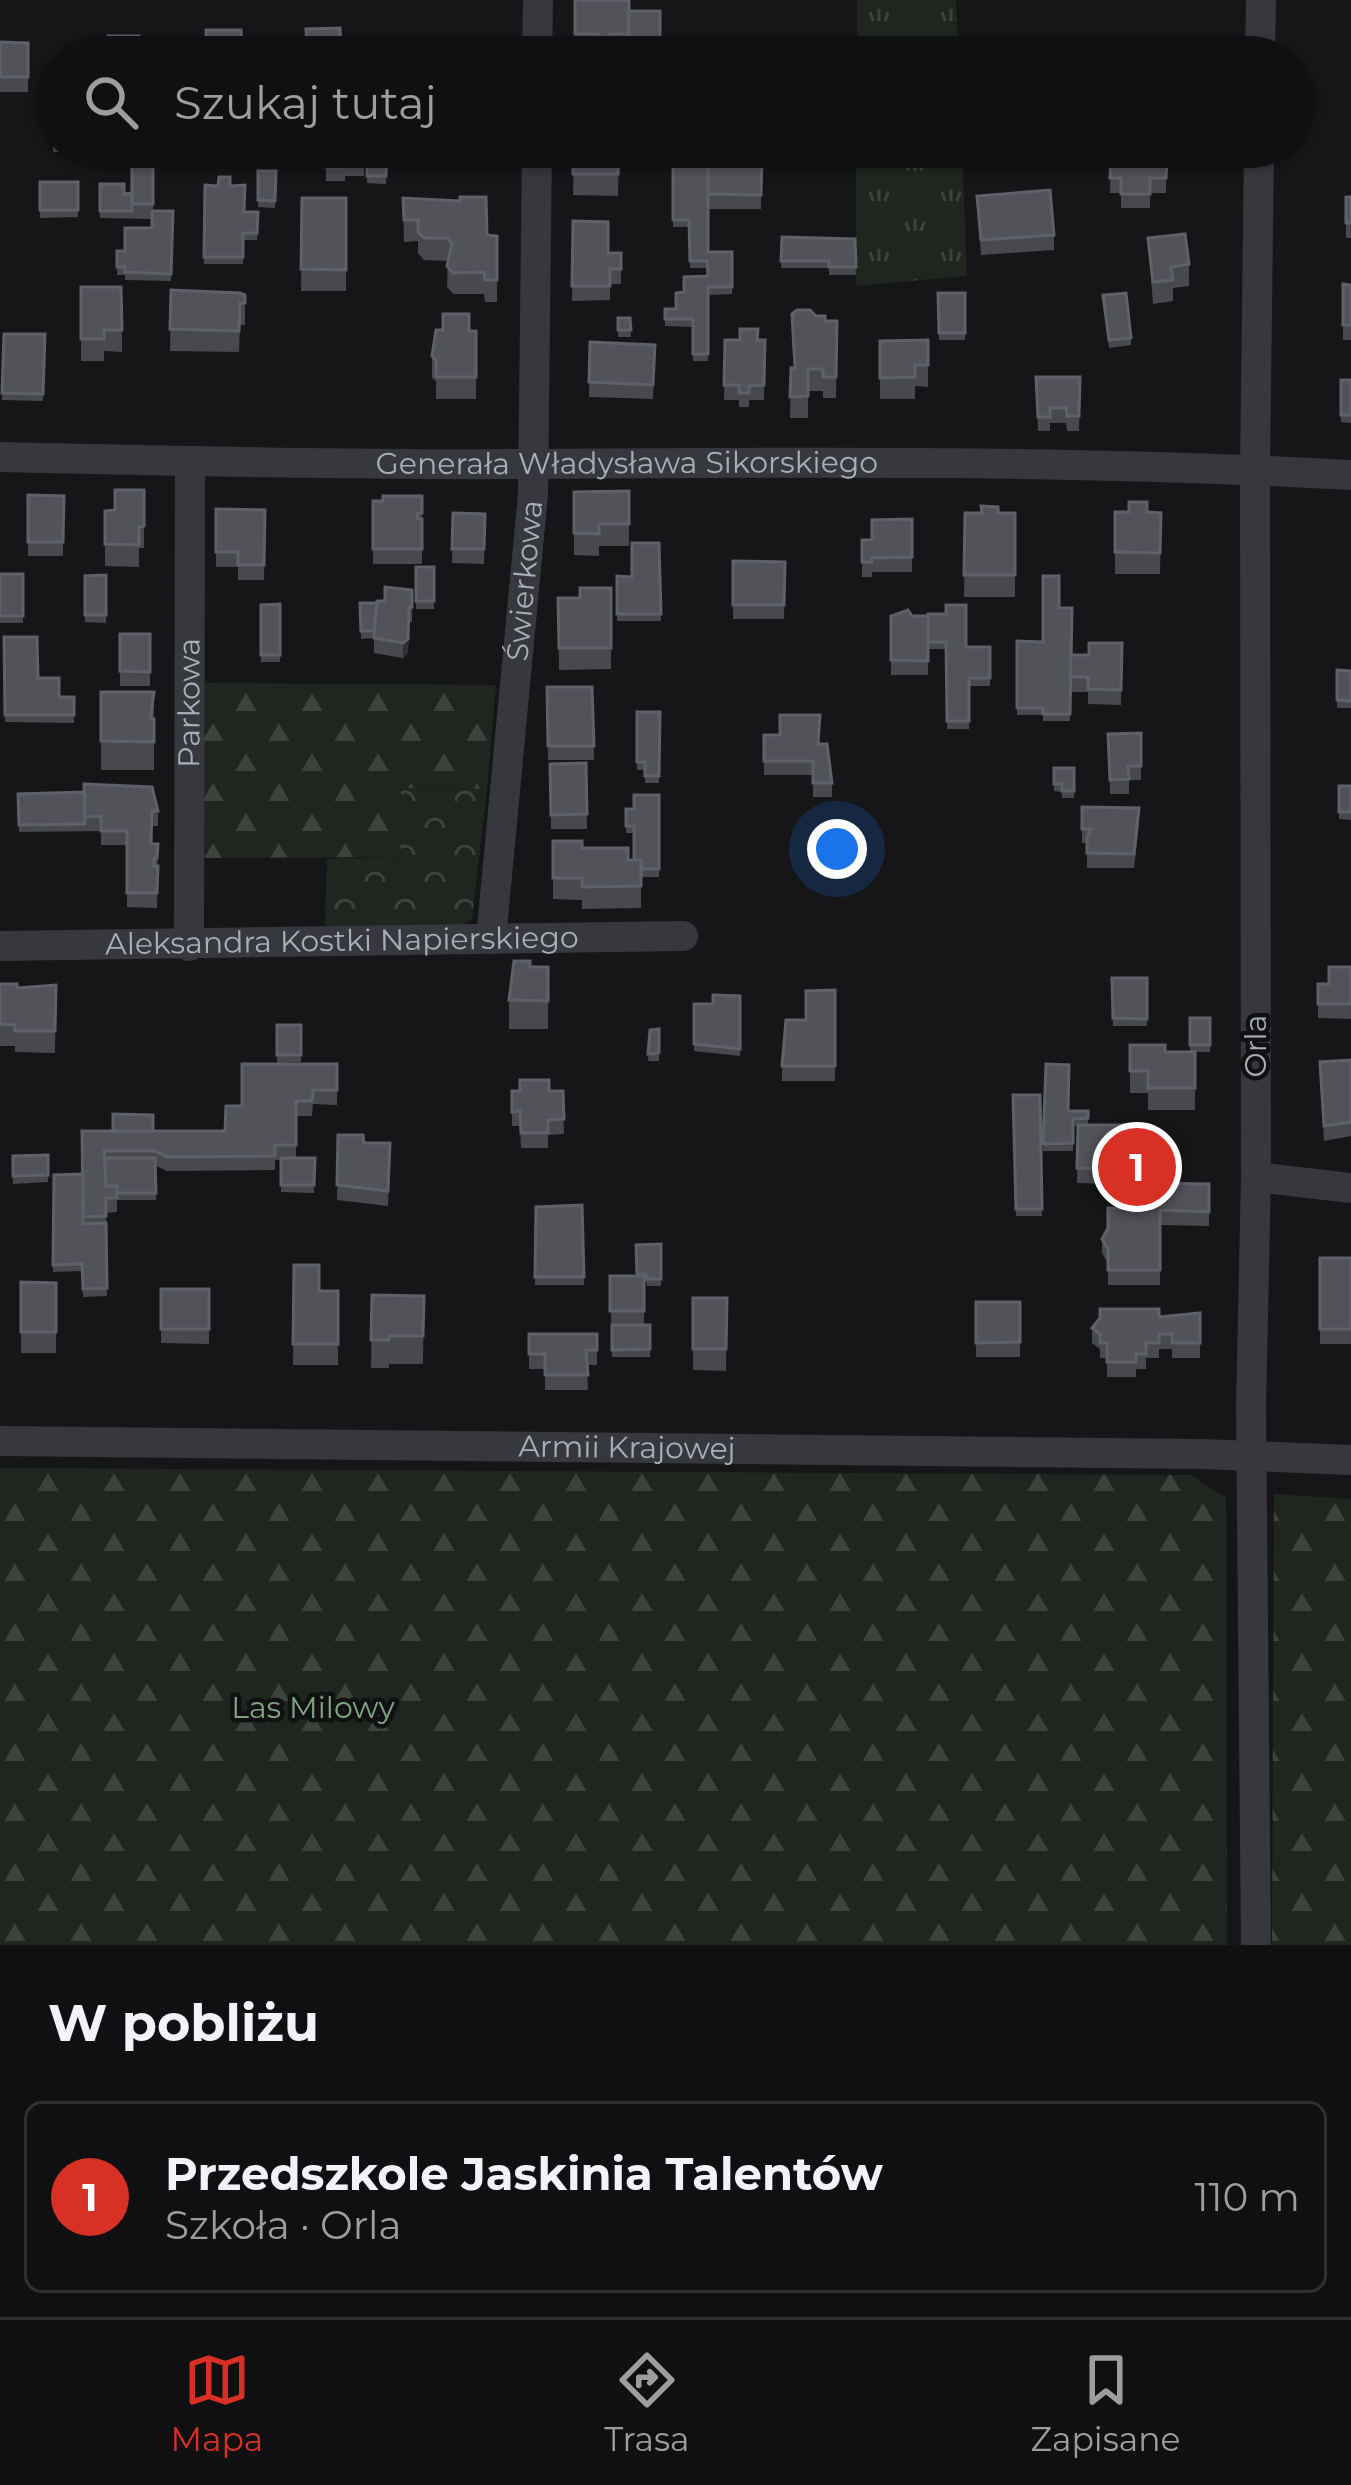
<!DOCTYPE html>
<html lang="pl">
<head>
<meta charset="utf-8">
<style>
  :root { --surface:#101012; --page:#19191b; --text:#f1f3f6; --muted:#9c9d9f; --line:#303032; --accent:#d93025 }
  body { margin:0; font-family:Montserrat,sans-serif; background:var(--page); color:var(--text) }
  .you { position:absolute; left:837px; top:849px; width:42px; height:42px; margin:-30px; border:9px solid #fff; border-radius:50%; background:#1a73e8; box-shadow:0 0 0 18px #1a73e833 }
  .badge { display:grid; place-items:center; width:78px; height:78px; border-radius:50%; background:var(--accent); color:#fff; font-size:39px; font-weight:700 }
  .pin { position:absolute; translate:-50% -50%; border:6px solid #fff; box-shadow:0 3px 12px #0006 }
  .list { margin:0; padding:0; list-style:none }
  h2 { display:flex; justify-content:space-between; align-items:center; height:156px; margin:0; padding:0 48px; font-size:51px }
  h2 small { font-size:39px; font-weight:400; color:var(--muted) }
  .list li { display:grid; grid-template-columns:78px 1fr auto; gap:36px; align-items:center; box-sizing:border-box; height:192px; margin:0 24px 24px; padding:0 24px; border:3px solid var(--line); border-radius:18px }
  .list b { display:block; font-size:45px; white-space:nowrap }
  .list p { margin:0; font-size:39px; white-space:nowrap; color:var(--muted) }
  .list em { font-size:39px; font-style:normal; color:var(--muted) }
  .icon { flex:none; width:66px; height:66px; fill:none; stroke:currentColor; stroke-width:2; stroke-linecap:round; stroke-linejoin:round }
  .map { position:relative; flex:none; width:1351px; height:1945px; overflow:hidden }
  .search { position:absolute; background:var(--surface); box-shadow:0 3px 9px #0004; left:36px; right:36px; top:36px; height:132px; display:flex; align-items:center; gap:30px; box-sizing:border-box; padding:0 42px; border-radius:66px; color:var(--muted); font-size:45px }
  .sheet { height:372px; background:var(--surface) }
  nav { display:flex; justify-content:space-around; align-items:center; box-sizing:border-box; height:168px; border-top:3px solid var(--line); background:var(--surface); font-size:33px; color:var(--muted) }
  nav a { display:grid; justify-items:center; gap:6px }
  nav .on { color:var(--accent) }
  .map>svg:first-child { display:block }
</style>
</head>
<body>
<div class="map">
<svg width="1351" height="1945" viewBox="0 0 1351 1945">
  <defs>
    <pattern id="grass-tufts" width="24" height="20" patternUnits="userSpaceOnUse" patternTransform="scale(3)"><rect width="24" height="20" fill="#1e261f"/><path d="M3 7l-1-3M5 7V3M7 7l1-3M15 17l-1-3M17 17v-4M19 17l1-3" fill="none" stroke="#3c433d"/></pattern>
    <pattern id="forest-firs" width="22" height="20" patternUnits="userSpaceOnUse" patternTransform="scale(3)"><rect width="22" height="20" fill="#1e261f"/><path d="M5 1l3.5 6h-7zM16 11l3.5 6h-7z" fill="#3c433d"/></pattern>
    <pattern id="park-crowns" width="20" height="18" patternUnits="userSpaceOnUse" patternTransform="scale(3)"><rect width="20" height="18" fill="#1e261f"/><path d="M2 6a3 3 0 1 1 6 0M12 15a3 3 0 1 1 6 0" fill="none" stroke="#3c433d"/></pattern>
  </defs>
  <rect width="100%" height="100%" fill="#161618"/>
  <g fill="url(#grass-tufts)">
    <path d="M857,0h99l2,57h-101z"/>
    <path d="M856,147h106l5,129 -111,10z"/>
  </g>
  <g fill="url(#forest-firs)">
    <path d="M202,683l294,2 -9,104 -86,-1 -1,69 -198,1z"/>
    <path d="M0,1468l1191,7 35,23 1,447h-1227z"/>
    <path d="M1274,1494l77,5v446h-79z"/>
  </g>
  <path fill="url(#park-crowns)" d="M401,788l86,1 -15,129 -9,8h-138l2,-67 73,-2z"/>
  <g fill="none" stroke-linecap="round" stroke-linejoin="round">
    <g stroke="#37383d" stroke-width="30">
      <path d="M537,57l1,-57"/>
      <path d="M1260,57l1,-57"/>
      <path id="s1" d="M0,457c178,4 357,8 535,7 272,-2 545,-4 816,11"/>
      <path id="s2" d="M491,939l42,-445 4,-347"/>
      <path id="s3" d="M0,946l683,-10"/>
      <path id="s4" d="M189,946l1,-485"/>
      <path d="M1256,1177l95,11"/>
      <path id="s5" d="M0,1441l1200,13 151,6"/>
      <path d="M1256,1945l-5,-538 5,-230 -1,-707 4,-323"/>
    </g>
  </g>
  <g fill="#47494d">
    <path d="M575,0h54v49h-20v8h-11v-8l-23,-1z"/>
    <rect x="629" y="11" width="31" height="46"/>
    <path d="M0,42l28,1v49h-28z"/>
    <path d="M53,68l4,1v78h27v5h-31z"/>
    <path d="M364,147v29h-19v5h-19v-14z"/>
    <path d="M367,147h20l-1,37 -19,-1z"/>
    <rect x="419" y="147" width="43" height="11"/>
    <path d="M574,147h45l-1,49 -45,-1z"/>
    <path d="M1111,147h61v15h-6v31h-16v15h-29v-15h-11z"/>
    <path d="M708,157l54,1 -1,51h-53z"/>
    <path d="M153,160v51h20l-2,70 -46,-1v-5h-8v-24h8l27,-23v-9l-52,-1v-34l24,10 8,-1z"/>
    <path d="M673,161l35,91 24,8v34l-24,1v66h-15v-34l-28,-1v-17h11l8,-17 24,-16 -1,-8h-17l-1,-41h-16z"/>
    <path d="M258,171h18l-1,37 -17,-1z"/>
    <path d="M40,182h38v35l-38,1z"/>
    <path d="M205,185l25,1 14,26h14l-1,28h-14v24h-39z"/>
    <path d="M977,196l77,39v15l-73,5z"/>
    <rect x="1346" y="197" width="5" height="41"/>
    <path d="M302,198h44v93h-45z"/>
    <path d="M403,198l84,37 10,1v66h-12l-1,-8h-31l-6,-7 1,-26 -24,-1 -6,-7v-12l-14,1z"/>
    <path d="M573,221l35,32h13v31h-11v16l-38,1z"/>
    <path d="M782,237l73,2 1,36h-27v-7h-48z"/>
    <path d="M1148,238l41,26v22l-16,2v13l-20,3z"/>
    <path d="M1343,284l8,1v55h-8z"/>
    <path d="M81,287l41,43v22l-18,-1v10h-23z"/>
    <path d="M171,290l74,5v30h-5l-1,27 -69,-1z"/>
    <path d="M938,293h27v47h-26z"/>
    <path d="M1103,303l28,35v7l-22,3z"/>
    <path d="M792,314l24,2 9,5h12l-1,77h-13v-7h-15v27h-18l1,-50h3z"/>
    <path d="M618,318h12l1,19h-13z"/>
    <path d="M469,331h7v68h-40v-18l-4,-3v-22z"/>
    <path d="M4,334h41l-2,67 -41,-1z"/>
    <path d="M725,340h40l-1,60h-15v7h-10v-7h-15z"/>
    <path d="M928,340v47l-13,-1v13h-35v-58z"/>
    <path d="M590,342l65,3 -2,54 -64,-2z"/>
    <path d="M1036,377h44l-1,54h-12l-1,-8h-16v8h-12z"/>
    <path d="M1341,380h10v43l-10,-1z"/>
    <path d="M144,490v58h-5v19l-34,-1v-55l10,-1z"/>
    <path d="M629,491v55h-30v10l-25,-1v-63z"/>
    <path d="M28,495l36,1 -1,60h-35z"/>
    <path d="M422,496v68h-49v-63z"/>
    <path d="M216,509l49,1 -1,70h-26v-13h-22z"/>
    <path d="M1115,512l46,1 -1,61h-45z"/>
    <path d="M453,513l32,1 -1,50 -32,-1z"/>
    <path d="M965,513h50v84h-51z"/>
    <path d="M912,519v53h-40v5h-10v-37h10z"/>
    <path d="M659,543l2,78h-44v-45l15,1z"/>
    <path d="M733,561l52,1 -1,57h-51z"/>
    <rect x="416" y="567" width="18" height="42"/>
    <rect x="0" y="574" width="23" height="49"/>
    <path d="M106,575v48l-21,-1v-46z"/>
    <path d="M611,588v81l-52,1 -1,-72h22z"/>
    <path d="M412,590v32h-3l-1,31 -5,5 -29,-5v-15l-13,1 -1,-36 25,-2z"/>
    <path d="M280,604v58h-19v-57z"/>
    <path d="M1059,608l12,47h18l33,-12 -1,62 -33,-1v-12h-18v29h-27v-6h-26v-74l26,1z"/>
    <path d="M891,616h21l54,31h24v39h-21v43h-22l-1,-80h-18v-15v41h-37z"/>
    <rect x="120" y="634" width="30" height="52"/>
    <path d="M4,637l34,41 21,19h15v26l-69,-1z"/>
    <path d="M1337,670l14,1v37h-14z"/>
    <path d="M547,687h45l2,73h-46z"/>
    <rect x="101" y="692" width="53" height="78"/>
    <path d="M637,712h23l-1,71h-14v-13h-8z"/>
    <path d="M1141,733v47h-12v14h-19l-2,-60z"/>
    <path d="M764,735l55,9 13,39v14h-19v-22h-49z"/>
    <path d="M586,763l1,66h-36l-1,-65z"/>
    <path d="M1054,768h20v30h-12v-6l-8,-1z"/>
    <path d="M1339,786h12v34l-12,-1z"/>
    <path d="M18,794l140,17v15h-6l-1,18h7l-1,64 -30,-1v-62h-26v-14l-82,1z"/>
    <path d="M659,795v82h-18v31l-59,1v-9l-29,-1v-58l81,19v-27h-8v-24h8z"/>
    <path d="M1082,807l57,16 -5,45h-47v-25h-5z"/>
    <path d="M530,967h18v62h-39v-29z"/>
    <path d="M1351,967v52l-33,-1v-34h11z"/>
    <path d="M1112,978h35v48h-34z"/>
    <path d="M0,984l17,4 39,-3 -1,68 -40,-1v-6h-15z"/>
    <path d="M835,990v91h-53v-15l24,-46z"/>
    <path d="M740,996v60l-46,-5v-47h19z"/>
    <rect x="1190" y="1018" width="20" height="34"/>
    <path d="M277,1025h24v37l-24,1z"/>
    <path d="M659,1029v32h-11l2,-31z"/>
    <path d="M1130,1045l35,7h30v58h-47v-17h-18z"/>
    <path d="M1351,1060v76l-27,5 -4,-79z"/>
    <path d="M337,1064v41l-24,-1 -1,12h-16v42h19l-1,35 -33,-1v-32h-6v10l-108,1 -11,-5v34h-39v12l-11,1 1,83 -24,1 -1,-26 -29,1 1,-97 29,-1 -1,-43h143l17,-25z"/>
    <path d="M1046,1064l22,47h20v14h61l-1,58 61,1v42l-49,-1v60h-52v-21l-6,-11v-14l43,-31v-23l-68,-2 1,-57h-5v25h-30z"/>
    <path d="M549,1091h14l1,43 -16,1v13h-27l-1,-22h-8v-20z"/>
    <path d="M1013,1095h27l2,121h-26z"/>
    <path d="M338,1135l26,8h26l-2,63 -51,-6z"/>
    <path d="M48,1155v27l-35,2v-28z"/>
    <path d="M582,1205l2,80h-49l1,-78z"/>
    <path d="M661,1244v42h-14l-1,-5h-2v44h6v32h-38l-2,-81h27z"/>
    <rect x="1320" y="1258" width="31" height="86"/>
    <path d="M294,1265l25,26h19v74h-45z"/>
    <path d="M21,1282l35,1v70h-35z"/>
    <path d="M161,1289h48v55l-48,-1z"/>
    <path d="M372,1295l52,1 -1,68h-34v4h-18z"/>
    <path d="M693,1298h34l-1,73 -33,-1z"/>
    <rect x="976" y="1302" width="44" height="55"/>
    <path d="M1200,1313v45h-28v-9h-13v9h-13v11h-10v8h-29v-19h-7v-9l-8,-6v-15l67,-11z"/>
    <path d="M529,1334h68v31h-10l1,25h-43v-21h-16z"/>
  </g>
  <path fill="#2f3033" d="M408,639v14l-5,5v-15z"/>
  <g fill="#525359" stroke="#5f6168" stroke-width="3">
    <path d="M575,0h54v34h-20v10h-11v-10h-23z"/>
    <path d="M629,11h31v38l-31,1z"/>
    <path d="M340,28l1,29h-67v-11l33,1 -1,-18z"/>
    <path d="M206,30h35l1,27h-36z"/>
    <rect x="108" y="36" width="31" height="21"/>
    <path d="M1108,39h56v18h-55z"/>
    <path d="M0,42l28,1v34h-28z"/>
    <path d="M53,68l4,1v61h-4z"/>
    <path d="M328,147h36v15h-19v5h-19z"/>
    <path d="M367,147h20l-1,29h-19z"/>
    <path d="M574,147h45l-1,27h-45z"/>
    <path d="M1111,147h61l-10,1v10l5,1 -1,19h-16v16h-29v-16h-11l1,-20h7v-10z"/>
    <path d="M708,157l54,1 -1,37 -53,-1z"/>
    <path d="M153,160v44h-21v-43z"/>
    <path d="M673,161h35v91h24v35h-24v67h-15v-35h-28v-10h11v-16l8,-1v-15l24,-1 -1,-15h-17l-1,-41h-16z"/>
    <path d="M258,171h18l-1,30 -17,-1z"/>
    <path d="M219,177h11v9l15,-1 -1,27h14l-1,21h-14v24h-39l1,-72 13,1z"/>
    <rect x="40" y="182" width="38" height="28"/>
    <path d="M100,184h24v10l8,-1v18h-32z"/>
    <path d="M1050,190l4,45 -73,5 -4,-44z"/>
    <path d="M460,197h26l1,38 10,1v44h-12l-1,-8 -31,1 -6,-7 5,-23 -5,-5h-23l-6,-6v-12h-14l-1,-22 57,3z"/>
    <rect x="1346" y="197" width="5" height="26"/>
    <path d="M302,198h44v72l-45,-1z"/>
    <path d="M152,211h21l-2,63 -46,-2v-5h-8v-16h8v-23h27z"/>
    <path d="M573,221l35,1v31h13v16h-11v17h-38z"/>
    <path d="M1185,234l4,30 -18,3 2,13 -20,2 -5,-44z"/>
    <path d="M782,237l73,2 1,28h-27v-6h-48z"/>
    <path d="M1343,284l8,1v40h-8z"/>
    <path d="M81,287h40l1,43h-18v9h-23z"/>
    <path d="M171,290l69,3 5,2v8h-5l-1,28 -69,-2z"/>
    <path d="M938,293h27v40h-26z"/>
    <path d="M1126,293l5,45 -22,2 -6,-45z"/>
    <path d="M797,310h13l6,6h9v5h12l-1,56h-13v-8h-15v27l-18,1 1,-29h4l-3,-54z"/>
    <path d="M443,314h26v17h7v46h-40v-17l-4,-4 4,-26h7z"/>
    <path d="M618,318h12l1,12h-13z"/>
    <path d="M740,329h18l-1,11h8l-1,45 -15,1v7h-10v-8h-15l1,-45h15z"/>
    <path d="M4,334h41l-2,60 -41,-1z"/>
    <path d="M928,340v25h-13v12l-35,1v-37z"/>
    <path d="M590,342l65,3 -2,40 -64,-3z"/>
    <path d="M1036,377h44l-1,39h-12l-1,-8h-16v9h-12z"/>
    <rect x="1341" y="380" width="10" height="35"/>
    <path d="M115,490h29v36l-5,1v18l-34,-1v-33l10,-1z"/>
    <path d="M629,491v33h-30v10l-25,-1v-41z"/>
    <path d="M28,495l36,1 -1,46h-35z"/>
    <path d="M383,496h39v17h-4l-1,6h5v30h-49v-48h10z"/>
    <path d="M1129,502h18v10l14,1 -1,40 -45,-1v-40h14z"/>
    <path d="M981,506l17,1v6h17v62h-51l1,-62h17z"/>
    <path d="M216,509l49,1 -1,55h-26v-13h-22z"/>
    <path d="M453,513l32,1 -1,35h-32z"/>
    <path d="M912,519v38l-40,1v4h-10v-22h10v-20z"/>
    <path d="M632,543h27l2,71h-44v-38l15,1z"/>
    <path d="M733,561l52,1 -1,43h-51z"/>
    <rect x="416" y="567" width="18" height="34"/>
    <rect x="0" y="574" width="23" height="42"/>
    <path d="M106,575v40h-21v-39z"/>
    <path d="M1043,576h16v32h13l-2,106h-27v-6h-26v-67l26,1z"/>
    <path d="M385,587l27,3v17h-3l-1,32 -5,4 -29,-5 3,-37h8z"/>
    <path d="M580,588h31v60h-52l-1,-50h22z"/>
    <path d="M360,603h17l-3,28h-13z"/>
    <path d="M280,604v51h-19v-50z"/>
    <path d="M946,605h20v42h24v31h-21v43h-22l-1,-79h-18v-28h18z"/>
    <path d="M908,610l4,6h16v45l-37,-1v-44z"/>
    <path d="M120,634h30v38l-30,-1z"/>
    <path d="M4,637h33l1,41h21v19h15v18h-69z"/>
    <path d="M1089,643h33l-1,47 -33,-1v-12h-18l1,-22h18z"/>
    <path d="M1337,670l14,1v30l-14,-1z"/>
    <path d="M547,687h45l2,59h-46z"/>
    <path d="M101,692h53l-4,27h4v23l-53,-1z"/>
    <path d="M637,712h23l-1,64h-14v-14h-8z"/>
    <path d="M780,715h40l-2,29h9l5,39h-19v-22h-49v-26h16z"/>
    <path d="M1141,733v33h-13l1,13 -19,1 -2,-46z"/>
    <path d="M586,763l1,51 -36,1 -1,-51z"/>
    <path d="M1054,768h20v23h-12v-7h-8z"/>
    <path d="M84,784l68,3 6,24h-6l-1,33h7l-1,14h-3v8h4l-1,27h-30v-62h-26v-15l-16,1z"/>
    <rect x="1339" y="786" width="12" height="26"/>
    <path d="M84,792l1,32 -66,1 -1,-31z"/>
    <path d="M634,795h25v74h-18v-9h-7v-34h-8v-17h8z"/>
    <path d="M1082,807l57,1 -5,46 -47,-1v-16l4,-8h-9z"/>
    <path d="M553,841h29v7h46v12h13v26l-59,1v-9h-29z"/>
    <path d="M514,961h16v6h18v34l-39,-1z"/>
    <path d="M1329,967h22v37h-33v-20h11z"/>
    <path d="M1112,978h35v41l-34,-1z"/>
    <path d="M0,984h17v4l39,-3 -1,46h-40v-6l-15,-1z"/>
    <path d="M835,990v76h-53l4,-46h20v-29z"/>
    <path d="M713,995l27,1v53l-46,-5v-40h19z"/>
    <rect x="1190" y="1018" width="20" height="27"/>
    <rect x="277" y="1025" width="24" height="30"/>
    <path d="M659,1029v24l-11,1 2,-24z"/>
    <path d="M1130,1045h35v7h30v36h-47v-17h-18z"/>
    <path d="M1351,1060v62l-27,4 -4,-64z"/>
    <path d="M242,1064h95v26h-24l-1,11h-16v44h-21v11l-108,1 -12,-6h-51l2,35h11v12h-11v18l-23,1 -1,-86h143l1,-25h16z"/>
    <path d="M1046,1064l23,1 -1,46h20v7l-15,1v24l-30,1z"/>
    <path d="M520,1080h29v11h14l1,28 -16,1v13h-27l-1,-22 -8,1v-21h8z"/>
    <path d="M1013,1095h27l2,114h-26z"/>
    <path d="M113,1114l40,1v16h-40z"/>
    <path d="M1078,1125h71l-1,45 -71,-2z"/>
    <path d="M338,1135h25l1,8h26l-2,48 -51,-6z"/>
    <path d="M48,1155v20l-35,1v-20z"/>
    <path d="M105,1158h50l1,35h-39v-7h-11z"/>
    <path d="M281,1158h34l-1,27h-33z"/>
    <path d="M83,1174v50l23,-1 1,65 -24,1 -1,-25 -29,1 1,-90z"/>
    <path d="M1145,1183l64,1v28l-49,-2v60h-52v-20l-6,-11 6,-11v-20h37z"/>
    <path d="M582,1205l2,72h-49l1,-70z"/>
    <path d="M661,1244v35h-14l-1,-5h-9l-1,-29z"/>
    <rect x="1320" y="1258" width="31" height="71"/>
    <path d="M294,1265h25v26h19v53h-45z"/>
    <rect x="610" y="1276" width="34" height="35"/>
    <path d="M21,1282l35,1v49h-35z"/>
    <rect x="161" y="1289" width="48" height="40"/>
    <path d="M372,1295l52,1 -1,40h-34v4h-18z"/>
    <path d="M693,1298h34l-1,51h-33z"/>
    <path d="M976,1302h44v40l-44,1z"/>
    <path d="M1100,1309h59v8l41,-4v30h-28v-9h-13v9h-13v11h-10v8h-29v-19h-7v-9l-8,-6 8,-10z"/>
    <path d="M612,1325h38v24l-38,1z"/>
    <path d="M529,1334h68v16h-11l2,25h-43v-21h-16z"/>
  </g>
  <g text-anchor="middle" stroke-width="9" stroke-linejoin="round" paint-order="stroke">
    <g font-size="30" fill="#a8adb8" stroke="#111113">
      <text dy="10" stroke="none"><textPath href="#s1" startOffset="627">Generała Władysława Sikorskiego</textPath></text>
      <text dy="10" stroke="none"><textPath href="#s2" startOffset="360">Świerkowa</textPath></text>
      <text dy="10" stroke="none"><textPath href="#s4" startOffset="243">Parkowa</textPath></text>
      <text dy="10" stroke="none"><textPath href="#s3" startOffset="342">Aleksandra Kostki Napierskiego</textPath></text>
      <text transform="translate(1256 1046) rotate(-90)" y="10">Orla</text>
      <text dy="10" stroke="none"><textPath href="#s5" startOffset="627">Armii Krajowej</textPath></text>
    </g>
    <g font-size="30" fill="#7fa381" stroke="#111113">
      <text x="313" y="1718">Las Milowy</text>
    </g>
  </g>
</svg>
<div class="you"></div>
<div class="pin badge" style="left:1137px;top:1167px">1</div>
<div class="search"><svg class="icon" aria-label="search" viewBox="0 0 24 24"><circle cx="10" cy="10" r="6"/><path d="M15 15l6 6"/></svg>Szukaj tutaj</div>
</div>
<section class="sheet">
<h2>W pobliżu<small></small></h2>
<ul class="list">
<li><span class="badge">1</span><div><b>Przedszkole Jaskinia Talentów</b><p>Szkoła · Orla</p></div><em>110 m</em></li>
</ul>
</section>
<nav>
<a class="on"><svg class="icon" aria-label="map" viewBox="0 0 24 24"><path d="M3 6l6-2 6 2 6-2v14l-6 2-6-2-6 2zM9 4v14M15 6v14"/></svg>Mapa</a>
<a><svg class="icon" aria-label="directions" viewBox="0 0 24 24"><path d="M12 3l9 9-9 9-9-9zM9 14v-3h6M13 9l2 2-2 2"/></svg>Trasa</a>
<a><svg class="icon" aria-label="saved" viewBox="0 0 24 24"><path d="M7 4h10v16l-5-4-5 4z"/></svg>Zapisane</a>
</nav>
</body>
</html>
